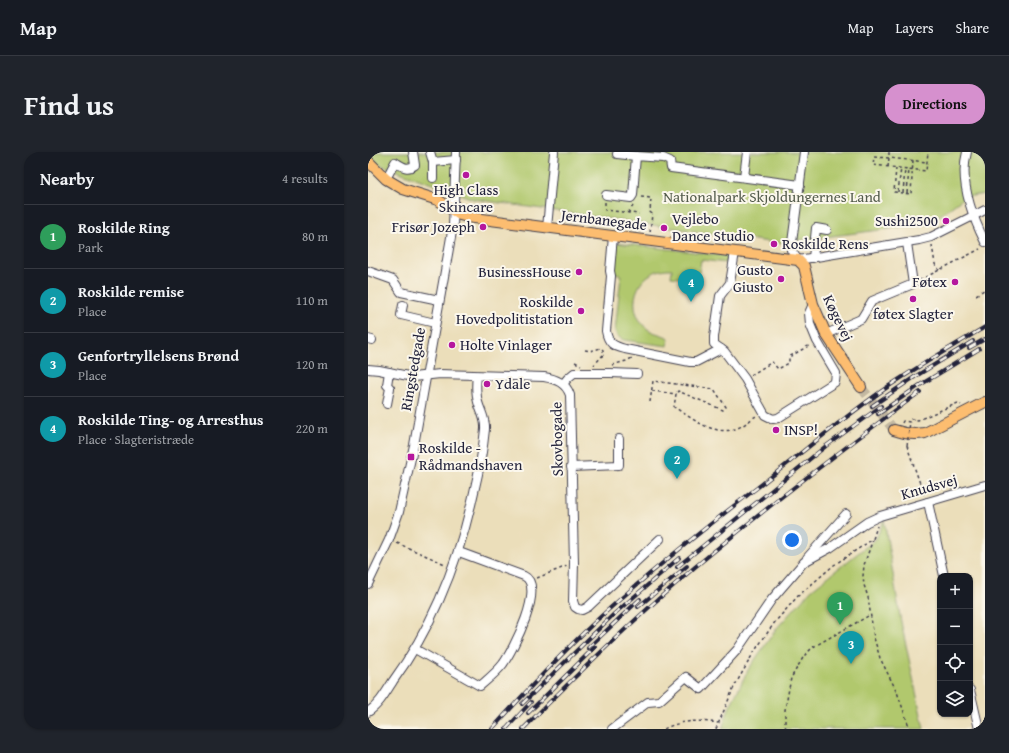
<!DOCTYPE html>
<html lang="en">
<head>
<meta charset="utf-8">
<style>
  :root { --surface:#171b24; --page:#20242c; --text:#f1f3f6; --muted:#9ea1a6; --line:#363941; --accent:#d690ce }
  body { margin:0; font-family:"Gentium Book Plus",serif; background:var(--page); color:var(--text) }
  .controls { position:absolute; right:12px; bottom:12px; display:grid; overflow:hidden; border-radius:8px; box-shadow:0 1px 3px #0004 }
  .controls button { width:36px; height:36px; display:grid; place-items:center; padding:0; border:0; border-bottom:1px solid var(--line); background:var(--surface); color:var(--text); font:20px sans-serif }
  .you { position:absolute; left:424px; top:388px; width:14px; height:14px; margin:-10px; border:3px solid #fff; border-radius:50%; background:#1a73e8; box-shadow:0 0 0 6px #1a73e833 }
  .badge { display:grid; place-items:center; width:26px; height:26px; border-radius:50%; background:var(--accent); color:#fff; font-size:13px; font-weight:700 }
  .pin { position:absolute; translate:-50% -33px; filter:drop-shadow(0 1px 2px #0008) }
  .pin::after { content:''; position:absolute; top:21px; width:14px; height:12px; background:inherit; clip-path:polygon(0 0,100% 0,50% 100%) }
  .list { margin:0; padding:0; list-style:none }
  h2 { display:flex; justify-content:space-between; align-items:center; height:52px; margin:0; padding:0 16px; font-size:17px }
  h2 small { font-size:13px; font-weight:400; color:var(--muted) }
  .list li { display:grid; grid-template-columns:26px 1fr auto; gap:12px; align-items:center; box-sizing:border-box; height:64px; padding:0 16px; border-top:1px solid var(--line) }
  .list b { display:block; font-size:15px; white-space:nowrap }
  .list p { margin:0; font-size:13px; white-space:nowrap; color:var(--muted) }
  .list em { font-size:13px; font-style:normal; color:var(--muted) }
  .icon { flex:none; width:22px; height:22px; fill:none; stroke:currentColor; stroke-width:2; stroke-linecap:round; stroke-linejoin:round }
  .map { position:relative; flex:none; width:617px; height:577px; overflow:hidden; border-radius:16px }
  header { display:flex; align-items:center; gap:24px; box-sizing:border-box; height:56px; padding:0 20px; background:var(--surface); border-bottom:1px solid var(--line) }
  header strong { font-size:19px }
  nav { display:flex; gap:22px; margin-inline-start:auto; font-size:14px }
  .intro { display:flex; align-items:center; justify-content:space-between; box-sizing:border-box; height:96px; padding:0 24px }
  h1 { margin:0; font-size:28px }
  .button { padding:10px 18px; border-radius:16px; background:var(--accent); color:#111; font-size:14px; font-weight:700 }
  main { display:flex; gap:24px; padding:0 24px }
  aside { flex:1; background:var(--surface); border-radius:16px; box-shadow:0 1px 3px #0004 }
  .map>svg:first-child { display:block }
</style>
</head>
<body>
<header>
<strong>Map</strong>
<nav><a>Map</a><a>Layers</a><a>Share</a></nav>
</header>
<div class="intro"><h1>Find us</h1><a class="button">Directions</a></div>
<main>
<aside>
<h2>Nearby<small>4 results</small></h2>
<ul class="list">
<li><span class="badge" style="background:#2e9e5b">1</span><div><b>Roskilde Ring</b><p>Park</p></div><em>80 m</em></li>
<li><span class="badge" style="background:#0f9aa8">2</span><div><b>Roskilde remise</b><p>Place</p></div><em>110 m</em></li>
<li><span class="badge" style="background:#0f9aa8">3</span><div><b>Genfortryllelsens Brønd</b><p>Place</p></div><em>120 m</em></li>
<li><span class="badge" style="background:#0f9aa8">4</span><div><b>Roskilde Ting- og Arresthus</b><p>Place · Slagteristræde</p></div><em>220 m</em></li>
</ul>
</aside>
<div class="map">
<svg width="617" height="577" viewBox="0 0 617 577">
  <rect width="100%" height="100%" fill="#fbf7ec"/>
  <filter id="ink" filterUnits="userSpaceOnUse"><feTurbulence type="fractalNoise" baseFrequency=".025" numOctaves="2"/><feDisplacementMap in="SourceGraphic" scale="8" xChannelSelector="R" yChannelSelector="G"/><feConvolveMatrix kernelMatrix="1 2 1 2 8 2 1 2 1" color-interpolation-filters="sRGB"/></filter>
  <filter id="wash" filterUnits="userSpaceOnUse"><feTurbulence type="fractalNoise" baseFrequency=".012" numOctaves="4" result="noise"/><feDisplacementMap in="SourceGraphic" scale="16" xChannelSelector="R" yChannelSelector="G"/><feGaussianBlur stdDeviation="0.9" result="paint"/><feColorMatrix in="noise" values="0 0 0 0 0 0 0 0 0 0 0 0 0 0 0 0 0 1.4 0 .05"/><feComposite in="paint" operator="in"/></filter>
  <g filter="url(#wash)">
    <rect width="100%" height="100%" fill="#ebdeba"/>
    <g fill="#b1c86d" stroke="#6a7554">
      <path d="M0,0h617v42l-20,3 -37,27 -152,19 -303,-44 -98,-36 -7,-8z"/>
      <path d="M248,91l112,13 -2,7 -25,-3 -3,20 -27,-3 1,-8c-32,-2 -49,34 -28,57 8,8 16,7 25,12l-1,8 -44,-6c-5,-2 -7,-4 -9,-9l6,-55 -1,-2 -7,-1z"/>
      <path d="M516,368l17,102 23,107h-202l7,-21 19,-38 28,-41 35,-39 65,-51z"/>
    </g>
  </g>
  <g filter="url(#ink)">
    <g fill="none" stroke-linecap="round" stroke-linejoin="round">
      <path stroke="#c3b8a1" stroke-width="10" stroke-dasharray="10 5" stroke-linecap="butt" d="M493,235l33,43"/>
      <g stroke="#403e4e" stroke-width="10">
        <g id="minor">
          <path d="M62,0l3,10 23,-2"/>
          <path d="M436,0l-13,98 7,10 121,-20 12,-3 54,-27"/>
          <path d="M599,0c-8,29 5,64 18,90"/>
          <path d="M249,2l19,2"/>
          <path d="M65,10v16"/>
          <path d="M376,25l3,-25"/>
          <path d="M18,27l9,-17c7,4 12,9 20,3l-2,-13"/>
          <path d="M238,43l25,3 2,-3 3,-39 27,2 7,3 1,7 129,17"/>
          <path d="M179,76l7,-76"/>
          <path d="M245,84l-3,35 1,5 -5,55c2,12 7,15 19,18l65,13h6l25,-13"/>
          <path d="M367,100l-5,31 -10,13 -6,41v7l10,7 21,28 20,36 8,4 5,-1 57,-36 1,-9 -19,-32 -7,-17 -1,-11 4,-9"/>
          <path d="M445,106l3,-30 11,2"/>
          <path d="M0,119l25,9 8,12 38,8"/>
          <path d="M35,153l-2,10 34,8"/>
          <path d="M458,182l35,-15 11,-18 41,-17 -6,-41"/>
          <path d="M0,187l4,1"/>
          <path d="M0,217l11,1 34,7 27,-3 104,3c12,2 22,6 26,18l4,168 -1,38 2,6 3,2 4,1 6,-3 72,-68"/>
          <path d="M195,232l5,-6 6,-5h36l27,1"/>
          <path d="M19,252l3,-16 -3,-3 2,-13"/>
          <path d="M203,315l48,-2v-26"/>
          <path d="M560,350l16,74"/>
          <path d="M439,406l39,-44"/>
          <path d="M0,432l21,-44 10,-28 15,-67 39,-219 3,-74"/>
          <path d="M47,497l65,37c8,-7 17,-14 23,-22 10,-14 43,-78 21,-88l-65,-24"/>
          <path d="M602,538l9,39"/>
          <path d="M0,560c11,-7 18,-20 25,-31 41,-56 66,-121 81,-189 5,-21 9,-42 11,-63 1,-12 -7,-21 -8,-32 -1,-7 -1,-14 0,-21"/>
          <path d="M244,577l36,-27 11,-1 27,-24 15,12 36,-39 35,-51 32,-37 26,-14 37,-26 13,-6 105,-31"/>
        </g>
      </g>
      <g stroke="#403e4e" stroke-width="12">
        <g id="major">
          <path d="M0,9l18,18 17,10 35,11 22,15 7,2 331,43 6,6 9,38 13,30 35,53"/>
          <path d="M526,278c11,4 20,5 31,3l60,-31"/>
        </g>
      </g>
      <g stroke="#403e4e" stroke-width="1.5" stroke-dasharray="3 3" stroke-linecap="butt">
        <path d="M521,0v6l-15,-1 -1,8 53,6 2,-19"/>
        <path d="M520,15l1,-9 38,4"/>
        <path d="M528,16l-2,24 17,2 2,-34"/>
        <path d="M530,40l3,-24"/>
        <path d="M535,41l2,-24"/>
        <path d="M539,41l2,-24"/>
        <path d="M273,45l10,1 -1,14 2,2 -2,19"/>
        <path d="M237,50v8l34,4"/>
        <path d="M260,61l5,-7"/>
        <path d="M564,93l3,19 4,6"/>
        <path d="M552,128l60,-31"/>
        <path d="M608,143l8,-5"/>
        <path d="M217,198l5,1 11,-3 2,2v5l-9,10"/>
        <path d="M207,210l6,3"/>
        <path d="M244,213l14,-4 6,-3"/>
        <path d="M383,223l21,-13 6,7 11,-6v-6l21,-12"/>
        <path d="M284,239l24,3 -2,13c18,11 38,29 61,22 7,-2 15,-9 21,-13"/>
        <path d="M282,250l3,-21 61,8 12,18 -3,3 -45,-19 -2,3"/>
        <path d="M534,271l1,-2 7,1 1,-3 7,1 40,-17 3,2"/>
        <path d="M539,294l17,49"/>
        <path d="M505,387l-9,26 -1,11 1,9 4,12 6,41 6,20 17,34 13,37"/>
        <path d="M29,391l48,21"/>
        <path d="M169,426l30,-12"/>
        <path d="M296,577c17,-9 36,-9 54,-6"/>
        <path d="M348,577l18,-42 20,-35 21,-30 23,-26 36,-31 39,-26 4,-13"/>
        <path d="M418,577l-1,-4v-15l6,-32 13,-22 9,-9 57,-32"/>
      </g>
      <use href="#minor" stroke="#fff" stroke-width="8"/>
      <use href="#major" stroke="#fcbd6f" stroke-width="10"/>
      <g stroke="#22223b" stroke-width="4">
        <g id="rail">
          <path d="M601,196l16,-9"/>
          <path d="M504,254l44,-30 57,-35"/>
          <path d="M510,262l42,-29 59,-36"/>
          <path d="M309,415l149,-121 55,-40"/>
          <path d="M270,455l49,-41"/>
          <path d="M220,496l52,-49"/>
          <path d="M154,552l92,-90 65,-56"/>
          <path d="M160,561l67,-66"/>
          <path d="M124,577c37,-41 75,-82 116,-119 49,-44 102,-86 154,-126 42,-33 83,-68 127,-98 31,-21 64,-40 96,-59"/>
          <path d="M138,577l25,-27"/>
          <path d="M155,577c55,-56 112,-111 172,-162 73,-61 149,-119 225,-175"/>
        </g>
      </g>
      <use href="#rail" stroke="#fbf7ec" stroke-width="2.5" stroke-dasharray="8" stroke-linecap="butt"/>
      <path stroke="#403e4e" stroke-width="1.5" stroke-dasharray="3 3" stroke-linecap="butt" d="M539,294l3,-24"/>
    </g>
  </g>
  <g fill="#b5179e" stroke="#fbf7ec" stroke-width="1.5">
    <circle cx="98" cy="23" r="4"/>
    <circle cx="578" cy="69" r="4"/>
    <circle cx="115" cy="75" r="4"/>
    <circle cx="296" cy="76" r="4"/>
    <circle cx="406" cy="92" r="4"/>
    <circle cx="211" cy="120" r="4"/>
    <circle cx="413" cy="127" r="4"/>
    <circle cx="587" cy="130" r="4"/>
    <circle cx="545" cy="147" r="4"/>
    <circle cx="213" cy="159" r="4"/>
    <circle cx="84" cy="193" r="4"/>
    <circle cx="119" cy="232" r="4"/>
    <circle cx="408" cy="278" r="4"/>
    <rect x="39" y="301" width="8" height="8" rx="2"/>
  </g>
  <g text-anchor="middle" stroke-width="4" stroke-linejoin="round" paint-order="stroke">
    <g font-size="15" fill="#22223b" stroke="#fbf7ec" text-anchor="start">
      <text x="98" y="43" text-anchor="middle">High Class<tspan x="98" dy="17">Skincare</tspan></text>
      <text x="304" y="72">Vejlebo<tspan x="304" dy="17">Dance Studio</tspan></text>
      <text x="570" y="74" text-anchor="end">Sushi2500</text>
      <text x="107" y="80" text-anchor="end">Frisør Jozeph</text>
      <text x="414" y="97">Roskilde Rens</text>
      <text x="405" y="123" text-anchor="end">Gusto<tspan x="405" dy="17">Giusto</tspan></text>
      <text x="203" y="125" text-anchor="end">BusinessHouse</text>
      <text x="579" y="135" text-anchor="end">Føtex</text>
      <text x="205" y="155" text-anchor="end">Roskilde<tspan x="205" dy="17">Hovedpolitistation</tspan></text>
      <text x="545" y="167" text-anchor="middle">føtex Slagter</text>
      <text x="92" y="198">Holte Vinlager</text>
      <text x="127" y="237">Ydale</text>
      <text x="416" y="283">INSP!</text>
      <text x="51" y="301">Roskilde -<tspan x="51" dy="17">Rådmandshaven</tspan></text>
    </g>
    <g font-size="15" fill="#545c4c" stroke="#fbf7ec">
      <text x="404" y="50">Nationalpark Skjoldungernes Land</text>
    </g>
    <g font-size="15" fill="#22223b" stroke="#fbf7ec">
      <text transform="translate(236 68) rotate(7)" y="5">Jernbanegade</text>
      <text transform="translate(470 166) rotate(64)" y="5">Køgevej</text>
      <text transform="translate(45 217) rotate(-80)" y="5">Ringstedgade</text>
      <text transform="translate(189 287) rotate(-91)" y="5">Skovbogade</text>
      <text transform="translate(561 335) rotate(-16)" y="5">Knudsvej</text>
    </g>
  </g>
</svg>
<div class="controls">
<button>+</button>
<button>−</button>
<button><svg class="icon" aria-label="locate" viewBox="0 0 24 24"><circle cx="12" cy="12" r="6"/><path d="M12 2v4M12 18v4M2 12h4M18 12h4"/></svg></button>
<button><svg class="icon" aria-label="layers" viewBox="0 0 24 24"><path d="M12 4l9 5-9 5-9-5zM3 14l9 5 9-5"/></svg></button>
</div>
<div class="you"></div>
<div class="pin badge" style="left:472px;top:473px;background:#2e9e5b">1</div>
<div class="pin badge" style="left:309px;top:327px;background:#0f9aa8">2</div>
<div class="pin badge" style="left:483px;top:512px;background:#0f9aa8">3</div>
<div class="pin badge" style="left:323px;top:150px;background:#0f9aa8">4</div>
</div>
</main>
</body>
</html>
